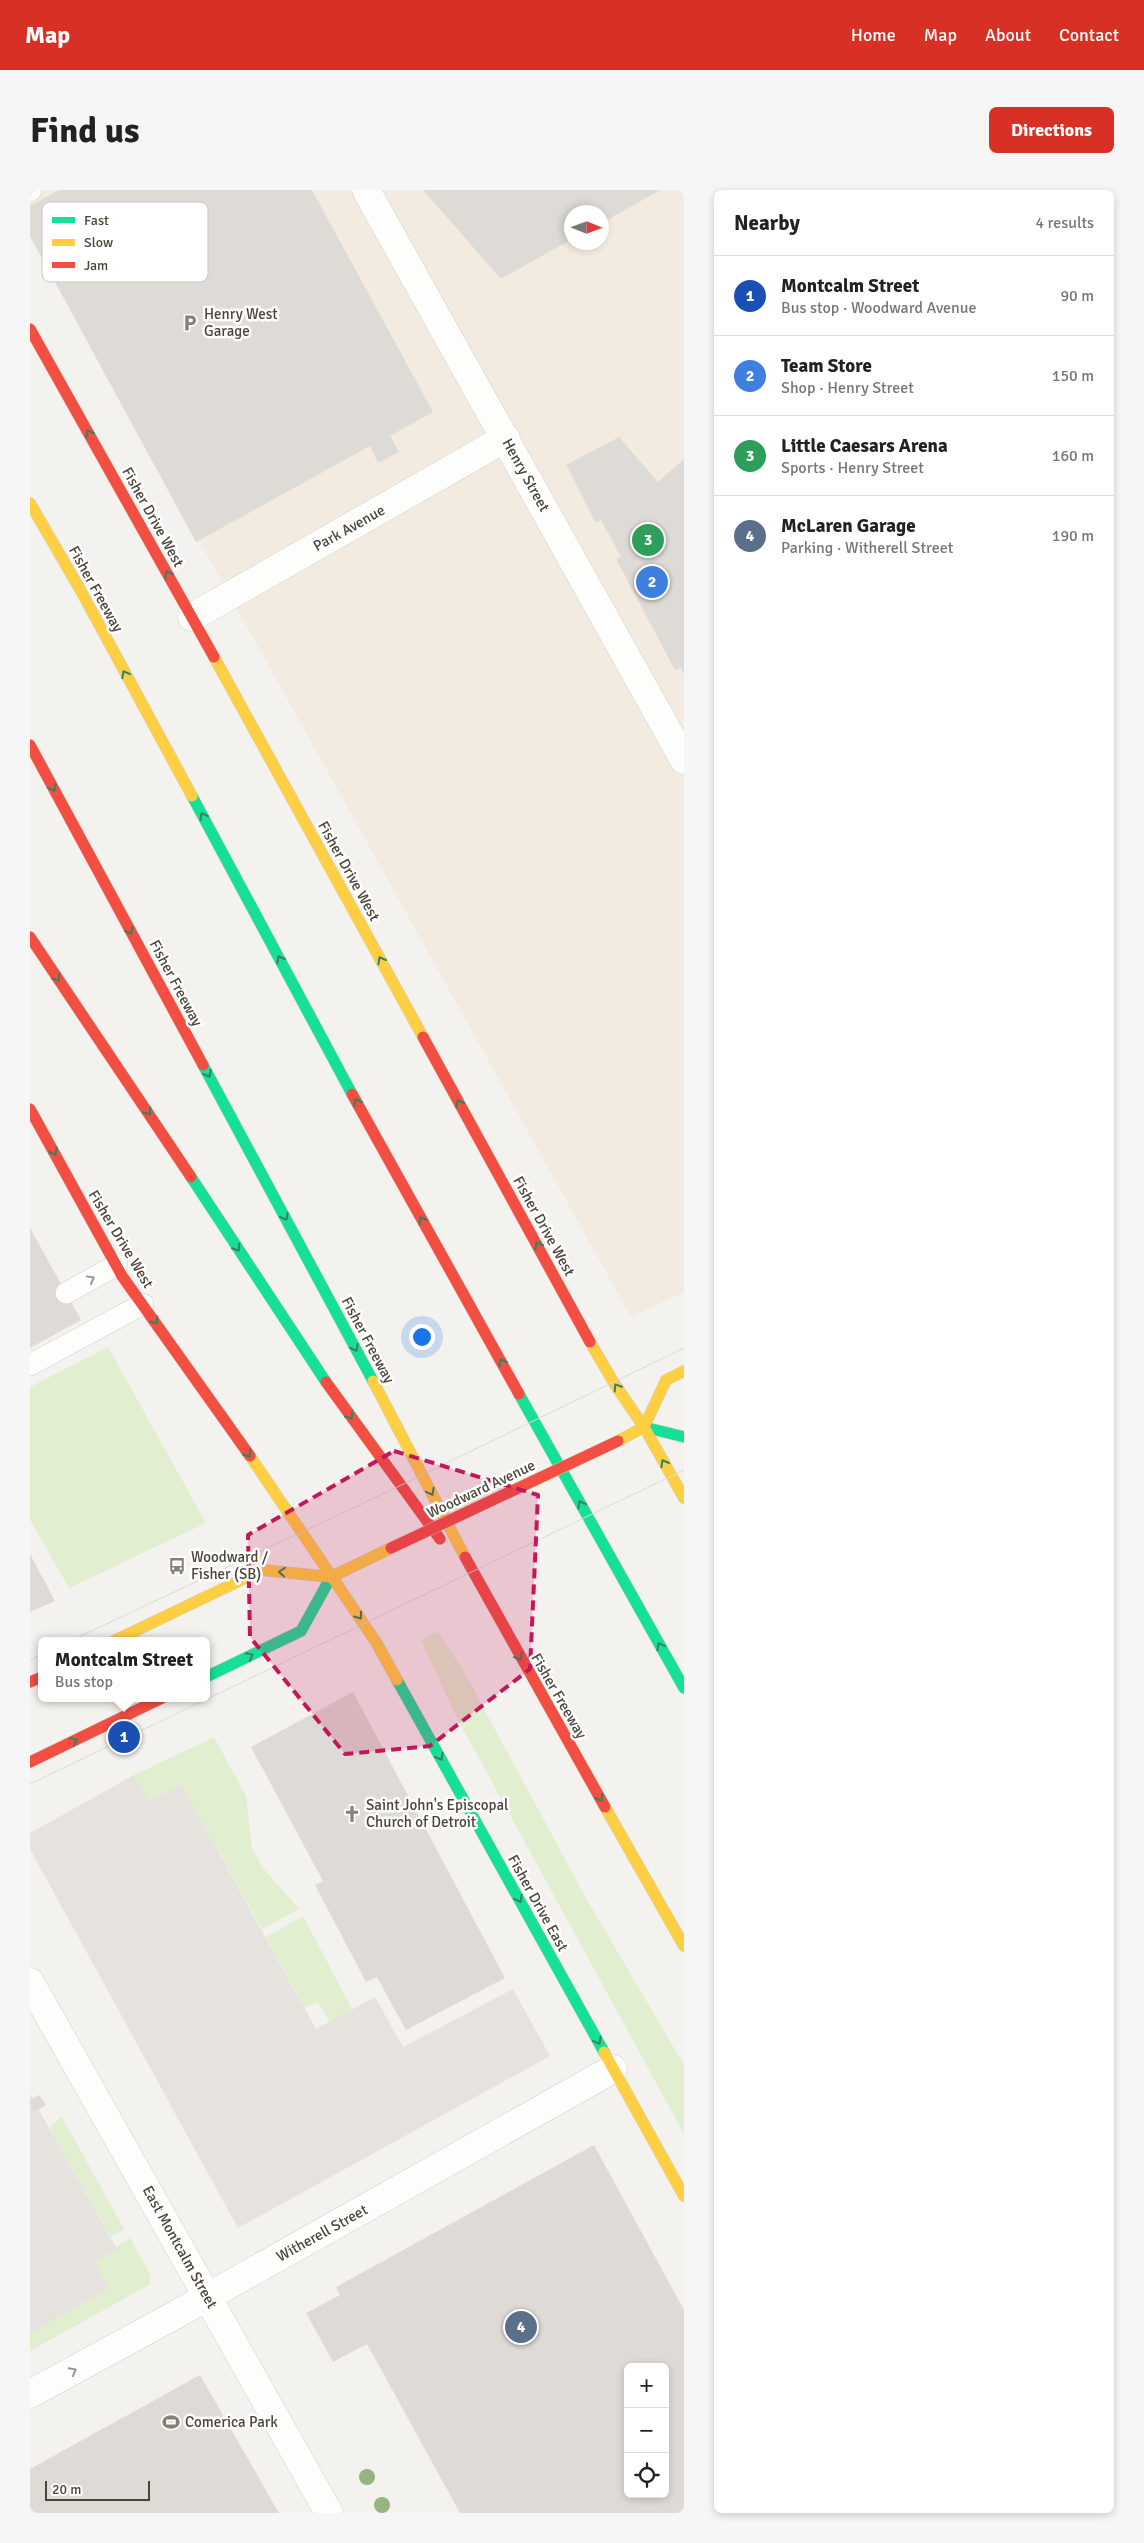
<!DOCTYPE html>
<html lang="en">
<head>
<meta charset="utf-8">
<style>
  :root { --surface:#fff; --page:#f6f6f6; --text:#222; --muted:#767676; --line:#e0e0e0; --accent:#d93025 }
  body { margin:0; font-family:Signika,sans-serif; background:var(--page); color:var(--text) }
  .controls { position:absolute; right:15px; bottom:15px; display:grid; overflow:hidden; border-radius:8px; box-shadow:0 2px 8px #0003 }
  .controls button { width:45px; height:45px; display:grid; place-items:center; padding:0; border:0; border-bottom:1px solid var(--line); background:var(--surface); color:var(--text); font:25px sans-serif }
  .compass { position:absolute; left:534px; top:15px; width:45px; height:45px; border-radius:50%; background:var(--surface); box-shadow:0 2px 8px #0003; rotate:91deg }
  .scale { position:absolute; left:15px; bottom:12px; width:105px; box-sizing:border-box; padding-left:5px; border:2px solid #4b4439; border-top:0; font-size:14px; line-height:18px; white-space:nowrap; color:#4b4439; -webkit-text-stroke:4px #fff; paint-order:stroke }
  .you { position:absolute; left:391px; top:1146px; width:18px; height:18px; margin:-12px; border:4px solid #fff; border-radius:50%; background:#1a73e8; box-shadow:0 0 0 8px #1a73e833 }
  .badge { display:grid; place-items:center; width:32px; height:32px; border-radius:50%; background:var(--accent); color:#fff; font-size:16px; font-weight:700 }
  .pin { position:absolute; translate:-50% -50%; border:2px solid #fff; box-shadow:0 1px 5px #0006 }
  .popup { position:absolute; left:8px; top:1447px; width:172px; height:65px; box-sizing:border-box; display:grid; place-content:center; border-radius:8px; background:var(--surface); filter:drop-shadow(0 1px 4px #0005); font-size:16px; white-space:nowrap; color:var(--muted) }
  .popup b { font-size:19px; color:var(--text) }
  .popup::after { content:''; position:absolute; left:50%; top:100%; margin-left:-10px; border:10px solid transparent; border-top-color:var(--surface) }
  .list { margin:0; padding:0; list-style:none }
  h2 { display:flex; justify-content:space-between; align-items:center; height:65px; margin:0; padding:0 20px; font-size:21px }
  h2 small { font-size:16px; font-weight:400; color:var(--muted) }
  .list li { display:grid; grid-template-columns:32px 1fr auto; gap:15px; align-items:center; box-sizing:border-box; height:80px; padding:0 20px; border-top:1px solid var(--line) }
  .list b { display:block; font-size:19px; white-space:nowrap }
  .list p { margin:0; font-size:16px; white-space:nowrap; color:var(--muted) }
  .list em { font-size:16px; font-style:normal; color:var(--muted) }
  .icon { flex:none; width:28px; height:28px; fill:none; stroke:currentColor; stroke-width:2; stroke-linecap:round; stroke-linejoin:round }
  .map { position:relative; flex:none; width:654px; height:2323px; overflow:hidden; border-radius:8px }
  header { display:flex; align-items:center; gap:30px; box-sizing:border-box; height:70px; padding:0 25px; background:var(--accent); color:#fff }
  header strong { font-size:24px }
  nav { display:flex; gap:28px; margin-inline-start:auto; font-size:18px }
  .intro { display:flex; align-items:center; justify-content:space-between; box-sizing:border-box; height:120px; padding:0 30px }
  h1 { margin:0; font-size:35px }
  .button { padding:12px 22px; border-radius:8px; background:var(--accent); color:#fff; font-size:18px; font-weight:700 }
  main { display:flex; gap:30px; padding:0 30px }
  aside { flex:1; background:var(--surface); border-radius:8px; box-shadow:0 2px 8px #0003 }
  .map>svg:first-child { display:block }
</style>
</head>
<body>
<header>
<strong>Map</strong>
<nav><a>Home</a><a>Map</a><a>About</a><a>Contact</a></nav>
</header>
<div class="intro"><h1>Find us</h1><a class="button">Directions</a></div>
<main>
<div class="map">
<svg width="654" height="2323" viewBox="0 0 654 2323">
  <rect width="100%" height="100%" fill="#f4f2ee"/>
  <path fill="#f3ebdf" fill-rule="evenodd" d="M0,0h654v1102l-53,25 -601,-1080zM542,22h30v30h-30z"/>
  <g fill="#e1eecf">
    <path d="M78,1157l98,176 -137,65 -39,-68v-133z"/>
    <path d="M408,1442l25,38 123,228 98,167v69l-228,-418 -35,-76z"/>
    <path d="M184,1547l32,59 6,52 11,20 36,41 -37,20 -81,-145 -32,18 -15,-27z"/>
    <path d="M273,1726l49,93 -22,13 -12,-20 -13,6 -39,-71z"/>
    <path d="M32,1927l62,112 -13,8 -60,-106 1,-7z"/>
    <path d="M100,2048l21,38 -2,9 -119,66v-18l79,-44 -14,-27z"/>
  </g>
  <g fill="#e6e3df">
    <path d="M104,1585l15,27 32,-18 135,245 59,-32 28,50 110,-58 37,67 -312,172 -208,-379v-16z"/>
    <path d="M0,1904l87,155 -22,13 14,27 -79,44z"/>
  </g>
  <g fill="#dedbd6" fill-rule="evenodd">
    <path d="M29,0h253l121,222 -43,24 9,16 -21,11 -8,-17 -174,96 -166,-306v-30z"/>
    <path d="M393,0h237l-58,33v-11h-30v27l-71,40z"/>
    <path d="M589,247l39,45 26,-23v215l-3,-6 -6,2 -59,-111 5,-2 -20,-37 -5,3 -30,-58z"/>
    <path d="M0,1038l51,92 -51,28z"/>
    <path d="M0,1364l25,47 -25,11z"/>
    <path d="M323,1502l152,286 -99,52 -29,-53 -11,5 -51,-97 8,-4 -72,-134z"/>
    <path d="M9,1905l7,10 -13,7 -3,-12z"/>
    <path d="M564,1955l90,165v203h-224l-93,-169 -34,18 -27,-49 34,-18 -4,-8zM598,2177h37v127h-37z"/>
    <path d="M170,2185l79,138h-249v-44z"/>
  </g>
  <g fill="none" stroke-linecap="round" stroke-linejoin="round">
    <g stroke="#d2d0cb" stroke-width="22">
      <g id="lane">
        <path d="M0,1l1,-1"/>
        <path d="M36,1103l51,-28"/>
        <path d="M0,1175l113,-61"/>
      </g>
    </g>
    <g stroke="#d2d0cb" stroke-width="29">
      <g id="street">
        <path d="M336,0l318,570"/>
        <path d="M162,427l314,-179"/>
        <path d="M0,1792l299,531"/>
        <path d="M0,2204l147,-80 436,-245"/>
      </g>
    </g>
    <g stroke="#d3cfc5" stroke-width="12">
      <g id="fast">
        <path d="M162,606l160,298"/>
        <path d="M173,875l170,316"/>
        <path d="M161,987l135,205"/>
        <path d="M489,1204l165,294"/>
        <path d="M614,1237l40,10"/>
        <path d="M176,1487l95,-46 30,-54"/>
        <path d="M367,1490l207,372"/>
      </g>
    </g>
    <g stroke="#d3cfc5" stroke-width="12">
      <g id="slow">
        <path d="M0,313l51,88 111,205"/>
        <path d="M184,467l209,380"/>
        <path d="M560,1152l24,41 30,44 40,71"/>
        <path d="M343,1191l92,176"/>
        <path d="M588,1251l26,-14 22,-47 18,-9"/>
        <path d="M220,1266l126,186 21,38"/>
        <path d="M84,1451l148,-71 69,7 60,-29"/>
        <path d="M575,1617l79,139"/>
        <path d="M574,1862l80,144"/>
      </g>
    </g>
    <g stroke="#d3cfc5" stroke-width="12">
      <g id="jam">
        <path d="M0,139l184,328"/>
        <path d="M0,555l173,320"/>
        <path d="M0,747l161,240"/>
        <path d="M393,847l167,305"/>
        <path d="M322,904l167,300"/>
        <path d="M0,919l92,167 128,180"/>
        <path d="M296,1192l114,157"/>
        <path d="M435,1367l140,250"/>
        <path d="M0,1492l12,-5"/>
        <path d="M0,1572l132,-64"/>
      </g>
    </g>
    <use href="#lane" stroke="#fdfdfc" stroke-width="21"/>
    <use href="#street" stroke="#fdfdfc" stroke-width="28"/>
    <use href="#fast" stroke="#16e098" stroke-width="11"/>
    <use href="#slow" stroke="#ffcf43" stroke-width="11"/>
    <use href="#jam" stroke="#f24e42" stroke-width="11"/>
    <g stroke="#dbdbda" stroke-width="1">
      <path d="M40,1451l296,-139 318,-154"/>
      <path d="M0,1470l12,-6"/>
      <path d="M0,1594l654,-314"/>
    </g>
    <g stroke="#d6cebb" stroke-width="12" stroke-linecap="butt">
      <path id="jam-bridge" d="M361,1358l227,-107"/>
    </g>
    <use href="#jam-bridge" stroke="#f24e42" stroke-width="11"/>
  </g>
  <g fill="#96b382">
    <circle cx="337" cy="2287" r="8"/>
    <circle cx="352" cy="2315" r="8"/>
  </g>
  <defs><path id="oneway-chevron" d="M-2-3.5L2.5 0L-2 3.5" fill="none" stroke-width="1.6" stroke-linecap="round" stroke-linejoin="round" transform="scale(1.25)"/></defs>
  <g stroke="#36825f">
    <use href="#oneway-chevron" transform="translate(59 243) rotate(-119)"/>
    <use href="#oneway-chevron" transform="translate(138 384) rotate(-119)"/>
    <use href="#oneway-chevron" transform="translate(95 484) rotate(-118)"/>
    <use href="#oneway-chevron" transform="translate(23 598) rotate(62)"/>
    <use href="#oneway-chevron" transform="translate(173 626) rotate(-118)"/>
    <use href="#oneway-chevron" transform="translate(100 741) rotate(62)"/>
    <use href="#oneway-chevron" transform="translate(250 769) rotate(-118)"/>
    <use href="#oneway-chevron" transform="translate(351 770) rotate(-119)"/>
    <use href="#oneway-chevron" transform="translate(27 788) rotate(56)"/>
    <use href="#oneway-chevron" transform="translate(178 884) rotate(62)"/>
    <use href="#oneway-chevron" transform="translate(327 912) rotate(-118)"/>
    <use href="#oneway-chevron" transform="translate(429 913) rotate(-119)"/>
    <use href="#oneway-chevron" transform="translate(118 922) rotate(57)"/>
    <use href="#oneway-chevron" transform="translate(24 962) rotate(61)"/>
    <use href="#oneway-chevron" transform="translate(255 1027) rotate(62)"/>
    <use href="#oneway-chevron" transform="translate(392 1030) rotate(-119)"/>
    <use href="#oneway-chevron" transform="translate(508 1055) rotate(-119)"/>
    <use href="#oneway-chevron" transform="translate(207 1058) rotate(57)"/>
    <use href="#oneway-chevron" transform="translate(125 1131) rotate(55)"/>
    <use href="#oneway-chevron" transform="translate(325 1158) rotate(62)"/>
    <use href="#oneway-chevron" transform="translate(472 1172) rotate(-119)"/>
    <use href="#oneway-chevron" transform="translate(587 1197) rotate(-123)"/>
    <use href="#oneway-chevron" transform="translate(320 1226) rotate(54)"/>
    <use href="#oneway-chevron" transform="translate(218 1264) rotate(55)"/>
    <use href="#oneway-chevron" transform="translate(634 1273) rotate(-120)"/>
    <use href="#oneway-chevron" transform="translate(401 1302) rotate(62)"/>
    <use href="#oneway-chevron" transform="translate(551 1314) rotate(-119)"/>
    <use href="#oneway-chevron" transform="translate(252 1382) rotate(-175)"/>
    <use href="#oneway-chevron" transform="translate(329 1426) rotate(54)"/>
    <use href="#oneway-chevron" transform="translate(630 1456) rotate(-119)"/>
    <use href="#oneway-chevron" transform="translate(220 1466) rotate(-26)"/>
    <use href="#oneway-chevron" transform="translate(489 1467) rotate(60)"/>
    <use href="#oneway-chevron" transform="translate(44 1551) rotate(-26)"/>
    <use href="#oneway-chevron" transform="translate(410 1567) rotate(61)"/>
    <use href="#oneway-chevron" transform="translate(570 1608) rotate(60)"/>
    <use href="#oneway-chevron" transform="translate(489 1709) rotate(61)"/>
    <use href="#oneway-chevron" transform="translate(568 1851) rotate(61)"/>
  </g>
  <g stroke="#9b9791">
    <use href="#oneway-chevron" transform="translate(61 1089) rotate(-29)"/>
    <use href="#oneway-chevron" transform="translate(43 2181) rotate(-28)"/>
  </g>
  <path fill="#c2185b" fill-opacity="0.2" stroke="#c2185b" stroke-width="4" stroke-dasharray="10 6" stroke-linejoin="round" d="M364,1261l144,44 -8,174 -100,77 -85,8 -95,-117 -2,-102z"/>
  <defs>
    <g id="parking-bare" transform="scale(1.35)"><path d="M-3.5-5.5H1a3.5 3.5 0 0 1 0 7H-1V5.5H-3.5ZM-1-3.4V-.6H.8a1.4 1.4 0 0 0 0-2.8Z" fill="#868178" stroke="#fff" stroke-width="2.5" paint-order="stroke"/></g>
    <g id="bus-bare" transform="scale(1.35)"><path d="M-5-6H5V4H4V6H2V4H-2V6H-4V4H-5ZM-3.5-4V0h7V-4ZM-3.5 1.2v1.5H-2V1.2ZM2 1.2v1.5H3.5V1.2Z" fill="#868178" stroke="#fff" stroke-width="2.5" paint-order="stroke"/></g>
    <g id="church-bare" transform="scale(1.35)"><path d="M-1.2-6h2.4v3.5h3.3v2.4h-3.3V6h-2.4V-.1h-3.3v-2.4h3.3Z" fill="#868178" stroke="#fff" stroke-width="2.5" paint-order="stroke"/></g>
    <g id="stadium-bare" transform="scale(1.35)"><path d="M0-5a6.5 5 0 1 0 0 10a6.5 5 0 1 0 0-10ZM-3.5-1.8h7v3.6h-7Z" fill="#868178" stroke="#fff" stroke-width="2.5" paint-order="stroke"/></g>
  </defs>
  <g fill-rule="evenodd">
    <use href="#parking-bare" x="160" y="133"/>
    <use href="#bus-bare" x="147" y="1376"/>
    <use href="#church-bare" x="322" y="1624"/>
    <use href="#stadium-bare" x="141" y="2232"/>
  </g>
  <g text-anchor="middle" stroke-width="5" stroke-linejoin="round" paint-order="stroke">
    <g font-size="15" fill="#4b4439" stroke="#fff" text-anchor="start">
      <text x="174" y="129">Henry West<tspan x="174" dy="17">Garage</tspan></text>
      <text x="161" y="1372">Woodward /<tspan x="161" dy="17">Fisher (SB)</tspan></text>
      <text x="336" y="1620">Saint John's Episcopal<tspan x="336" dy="17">Church of Detroit</tspan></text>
      <text x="155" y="2237">Comerica Park</text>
    </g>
    <g font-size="15" fill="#4b4439" stroke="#fff">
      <text transform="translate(496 285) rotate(61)" y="5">Henry Street</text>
      <text transform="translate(123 327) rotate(61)" y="5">Fisher Drive West</text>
      <text transform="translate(319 338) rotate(-29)" y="5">Park Avenue</text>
      <text transform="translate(66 399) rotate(61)" y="5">Fisher Freeway</text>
      <text transform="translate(319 681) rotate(61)" y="5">Fisher Drive West</text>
      <text transform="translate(146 793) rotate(62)" y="5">Fisher Freeway</text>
      <text transform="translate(514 1036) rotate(61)" y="5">Fisher Drive West</text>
      <text transform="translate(91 1049) rotate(59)" y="5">Fisher Drive West</text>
      <text transform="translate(338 1150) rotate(62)" y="5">Fisher Freeway</text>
      <text transform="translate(451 1299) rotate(-25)" y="5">Woodward Avenue</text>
      <text transform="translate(529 1506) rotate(60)" y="5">Fisher Freeway</text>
      <text transform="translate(508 1713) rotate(61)" y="5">Fisher Drive East</text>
      <text transform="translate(292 2043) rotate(-29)" y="5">Witherell Street</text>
      <text transform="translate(150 2057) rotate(61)" y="5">East Montcalm Street</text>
    </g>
  </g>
  <rect x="12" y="12" width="166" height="80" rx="8" fill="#fff" stroke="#c9c7c4" stroke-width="1"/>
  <rect x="22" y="27" width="23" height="6" fill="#16e098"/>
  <rect x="22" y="49" width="23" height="7" fill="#ffcf43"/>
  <rect x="22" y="72" width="23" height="6" fill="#f24e42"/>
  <g font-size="14" fill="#4b4439">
    <text x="54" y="35">Fast</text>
    <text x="54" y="57">Slow</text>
    <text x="54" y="80">Jam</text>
  </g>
</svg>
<div class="controls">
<button>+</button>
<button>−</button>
<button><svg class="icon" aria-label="locate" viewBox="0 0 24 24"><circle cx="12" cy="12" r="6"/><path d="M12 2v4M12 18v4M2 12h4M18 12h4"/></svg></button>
</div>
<svg class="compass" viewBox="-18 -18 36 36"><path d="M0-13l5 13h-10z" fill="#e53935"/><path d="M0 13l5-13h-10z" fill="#767676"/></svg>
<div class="scale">20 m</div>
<div class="you"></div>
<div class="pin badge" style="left:94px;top:1547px;background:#1a4fb4">1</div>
<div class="popup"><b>Montcalm Street</b>Bus stop</div>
<div class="pin badge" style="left:622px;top:392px;background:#3f7fe0">2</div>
<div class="pin badge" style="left:618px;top:350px;background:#2e9e5b">3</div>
<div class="pin badge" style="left:491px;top:2137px;background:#5c6f8a">4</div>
</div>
<aside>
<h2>Nearby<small>4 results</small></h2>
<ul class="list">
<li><span class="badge" style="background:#1a4fb4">1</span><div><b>Montcalm Street</b><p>Bus stop · Woodward Avenue</p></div><em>90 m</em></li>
<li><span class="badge" style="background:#3f7fe0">2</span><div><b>Team Store</b><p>Shop · Henry Street</p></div><em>150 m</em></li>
<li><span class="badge" style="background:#2e9e5b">3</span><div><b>Little Caesars Arena</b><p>Sports · Henry Street</p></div><em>160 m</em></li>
<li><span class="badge" style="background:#5c6f8a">4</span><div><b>McLaren Garage</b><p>Parking · Witherell Street</p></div><em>190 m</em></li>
</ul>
</aside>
</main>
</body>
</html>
